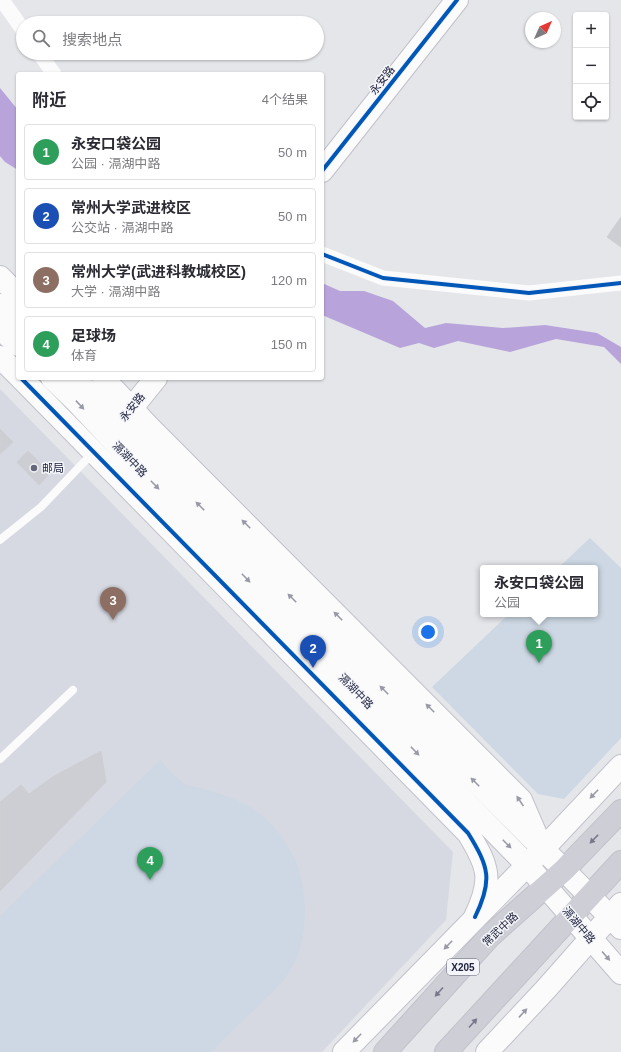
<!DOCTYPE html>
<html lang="zh">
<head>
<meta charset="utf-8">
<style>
  :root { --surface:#fff; --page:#f7f7f7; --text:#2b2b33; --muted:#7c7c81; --line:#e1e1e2; --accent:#d93025 }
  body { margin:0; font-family:Helvetica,"Noto Sans SC",sans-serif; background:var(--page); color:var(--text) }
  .controls { position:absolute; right:12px; top:12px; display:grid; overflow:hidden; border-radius:4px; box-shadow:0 1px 3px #0004 }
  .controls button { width:36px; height:36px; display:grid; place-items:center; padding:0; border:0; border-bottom:1px solid var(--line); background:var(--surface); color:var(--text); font:20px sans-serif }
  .compass { position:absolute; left:525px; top:12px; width:36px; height:36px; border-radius:50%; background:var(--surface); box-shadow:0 1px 3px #0004; rotate:45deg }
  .you { position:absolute; left:428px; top:632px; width:14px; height:14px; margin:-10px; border:3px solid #fff; border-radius:50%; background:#1a73e8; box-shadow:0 0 0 6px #1a73e833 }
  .badge { display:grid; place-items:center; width:26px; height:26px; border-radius:50%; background:var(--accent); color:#fff; font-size:13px; font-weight:700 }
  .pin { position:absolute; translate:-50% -33px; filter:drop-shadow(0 1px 2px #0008) }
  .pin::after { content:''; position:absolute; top:21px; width:14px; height:12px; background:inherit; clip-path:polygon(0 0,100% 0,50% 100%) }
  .popup { position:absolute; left:480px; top:565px; width:118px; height:52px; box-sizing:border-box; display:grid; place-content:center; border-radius:4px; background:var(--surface); filter:drop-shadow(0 1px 3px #0005); font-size:13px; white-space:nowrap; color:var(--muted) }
  .popup b { font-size:15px; color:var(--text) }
  .popup::after { content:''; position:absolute; left:50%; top:100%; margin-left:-8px; border:8px solid transparent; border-top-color:var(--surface) }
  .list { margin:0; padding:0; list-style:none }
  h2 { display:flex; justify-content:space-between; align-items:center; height:52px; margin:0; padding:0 16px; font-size:17px }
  h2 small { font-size:13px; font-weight:400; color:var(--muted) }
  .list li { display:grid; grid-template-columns:26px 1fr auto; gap:12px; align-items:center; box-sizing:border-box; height:56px; margin:0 8px 8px; padding:0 8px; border:1px solid var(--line); border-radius:4px }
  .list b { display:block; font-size:15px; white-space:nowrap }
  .list p { margin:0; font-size:13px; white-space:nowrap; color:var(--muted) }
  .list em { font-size:13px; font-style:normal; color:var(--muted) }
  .icon { flex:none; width:22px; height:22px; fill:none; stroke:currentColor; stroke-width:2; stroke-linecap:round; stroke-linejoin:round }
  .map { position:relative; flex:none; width:621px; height:1052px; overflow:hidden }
  .search { position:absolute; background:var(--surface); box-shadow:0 1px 3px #0004; left:16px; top:16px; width:308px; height:44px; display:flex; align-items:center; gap:10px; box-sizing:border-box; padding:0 14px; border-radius:22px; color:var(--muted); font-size:15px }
  .panel { position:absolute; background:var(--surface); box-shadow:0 1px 3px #0004; left:16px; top:72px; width:308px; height:308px; border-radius:4px }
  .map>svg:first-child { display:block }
</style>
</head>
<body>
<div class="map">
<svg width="621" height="1052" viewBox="0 0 621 1052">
  <rect width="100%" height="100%" fill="#e5e6ea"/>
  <path fill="#d7d9e2" d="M0,389l453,463 -7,68 -124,132h-322z"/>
  <g fill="#cdd8e4">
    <path d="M590,538l31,30v170l-57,61 -26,-5 -106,-107 77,-73h86v-46h-37z"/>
    <path d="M160,760c7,7 16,19 24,23 4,3 12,4 17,5 16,5 32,9 46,17 21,12 40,34 49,57 13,34 13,81 -8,112 -8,12 -19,21 -29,31 -16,16 -32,31 -48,47h-211v-136z"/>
  </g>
  <g fill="#b8a4db">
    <path d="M0,88l18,22v60l-13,-8 -5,-6z"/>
    <path d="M322,283l18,8h24l29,10 32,27 21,-5 57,5 42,-3 52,8 24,14v17l-17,-17 -48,-8 -46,13 -52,-11 -24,7 -15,-5 -19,5 -78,-33z"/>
  </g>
  <g fill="#cdced3" stroke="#cdcfd3">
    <path d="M621,217v30l-14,-10z"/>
    <path d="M0,429l13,13 -13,12z"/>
    <path d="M28,451l22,22 -11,12 -22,-23z"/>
    <path d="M101,751l5,31 -106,109v-89l21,-17 8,9 25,-18z"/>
  </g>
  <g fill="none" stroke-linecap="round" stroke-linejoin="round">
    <g stroke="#c1c2ca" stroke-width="24">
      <g id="secondary">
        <path d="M322,171l135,-171"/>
        <path d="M0,277l18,18"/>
        <path d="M0,305l18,18"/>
        <path d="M0,328l18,17"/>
        <path d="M0,357l18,18"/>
        <path d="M21,378l447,455c21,34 25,47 7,84"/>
        <path d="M52,378l23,22 61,65 128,131 263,269 94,108"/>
        <path d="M74,378l61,63 429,429 57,58"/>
        <path d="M103,378l46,49 372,373 16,37"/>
        <path d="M123,419l33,-41"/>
        <path d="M344,1052l199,-203 78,-83"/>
        <path d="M487,1052l59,-63 75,-85"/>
      </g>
    </g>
    <g stroke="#c1c2ca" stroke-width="24">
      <g id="primary">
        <path d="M385,1052l105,-116 74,-66 57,-59"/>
        <path d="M446,1052l175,-190"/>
      </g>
    </g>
    <g stroke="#fbfbfc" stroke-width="8">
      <path d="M0,540l41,-33 44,-46 9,-7"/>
      <path d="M0,759l73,-69"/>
    </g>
    <g stroke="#fbfbfc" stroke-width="15">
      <path d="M2,0l21,30"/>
      <path d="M39,53l15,21"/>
      <path d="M322,254l61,24 146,15 92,-10"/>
    </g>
    <use href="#secondary" stroke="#fbfbfc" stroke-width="22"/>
    <use href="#primary" stroke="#cdced6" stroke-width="22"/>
    <g stroke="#f3f5f9" stroke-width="6">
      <g id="cycleway">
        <path d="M322,171l135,-171"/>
        <path d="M322,254l61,24 146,15 92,-10"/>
        <path d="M21,378l447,455c21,34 25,47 7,84"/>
      </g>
    </g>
    <use href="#cycleway" stroke="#0057b8" stroke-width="4"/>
  </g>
  <defs><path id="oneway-solid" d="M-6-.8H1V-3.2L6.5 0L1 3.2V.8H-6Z"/></defs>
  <g fill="#999aa7">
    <use href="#oneway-solid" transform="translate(80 405) rotate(47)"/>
    <use href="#oneway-solid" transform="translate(155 485) rotate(46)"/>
    <use href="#oneway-solid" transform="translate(200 506) rotate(-135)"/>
    <use href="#oneway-solid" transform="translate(246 524) rotate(-135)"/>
    <use href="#oneway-solid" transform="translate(246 578) rotate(46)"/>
    <use href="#oneway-solid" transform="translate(292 598) rotate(-135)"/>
    <use href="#oneway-solid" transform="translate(338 616) rotate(-135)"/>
    <use href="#oneway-solid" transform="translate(384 690) rotate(-135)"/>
    <use href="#oneway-solid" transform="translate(430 708) rotate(-135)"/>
    <use href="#oneway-solid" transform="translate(415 751) rotate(46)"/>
    <use href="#oneway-solid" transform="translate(475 782) rotate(-135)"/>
    <use href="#oneway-solid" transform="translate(594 794) rotate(134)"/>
    <use href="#oneway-solid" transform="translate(520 801) rotate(-124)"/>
    <use href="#oneway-solid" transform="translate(507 844) rotate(45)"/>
    <use href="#oneway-solid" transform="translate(448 945) rotate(134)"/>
    <use href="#oneway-solid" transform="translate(606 956) rotate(49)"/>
    <use href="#oneway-solid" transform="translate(523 1013) rotate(-47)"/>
    <use href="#oneway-solid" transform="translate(357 1038) rotate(134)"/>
  </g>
  <g fill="#77788a">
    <use href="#oneway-solid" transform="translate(594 839) rotate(134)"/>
    <use href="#oneway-solid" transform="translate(439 992) rotate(132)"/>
    <use href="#oneway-solid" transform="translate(473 1023) rotate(-48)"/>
  </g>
  <circle fill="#66677b" stroke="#f3f5f9" stroke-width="1.5" cx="34" cy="468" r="4"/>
  <g text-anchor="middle" stroke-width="3" stroke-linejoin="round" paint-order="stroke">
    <rect fill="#f3f5f9" stroke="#606277" stroke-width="1" x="447" y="959" width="32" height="16" rx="3"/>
    <g font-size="10" font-weight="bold" fill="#21233f">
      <text x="463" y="971">X205</text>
    </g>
    <g font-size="11" fill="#21233f" stroke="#f3f5f9">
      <text transform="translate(382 80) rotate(-52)" y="4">永安路</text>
      <text transform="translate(132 407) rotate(-51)" y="4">永安路</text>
      <text transform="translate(130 459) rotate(46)" y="4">滆湖中路</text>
      <text transform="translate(356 691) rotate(46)" y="4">滆湖中路</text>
      <text transform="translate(579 925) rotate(50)" y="4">滆湖中路</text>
      <text transform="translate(500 929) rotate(-43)" y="4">常武中路</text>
    </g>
    <g font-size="11" fill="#21233f" stroke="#f3f5f9" text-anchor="start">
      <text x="42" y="472">邮局</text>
    </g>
  </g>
</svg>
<div class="controls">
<button>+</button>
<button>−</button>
<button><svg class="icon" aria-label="locate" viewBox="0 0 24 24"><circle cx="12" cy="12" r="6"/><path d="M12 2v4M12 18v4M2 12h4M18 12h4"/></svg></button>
</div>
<svg class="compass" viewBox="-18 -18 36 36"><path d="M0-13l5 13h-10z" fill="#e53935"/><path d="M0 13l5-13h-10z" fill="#7c7c81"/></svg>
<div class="you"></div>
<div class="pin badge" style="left:539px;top:663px;background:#2e9e5b">1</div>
<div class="popup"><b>永安口袋公园</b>公园</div>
<div class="pin badge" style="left:313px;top:668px;background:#1a4fb4">2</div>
<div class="pin badge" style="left:113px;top:620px;background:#8d6e63">3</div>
<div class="pin badge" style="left:150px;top:880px;background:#2e9e5b">4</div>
<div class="search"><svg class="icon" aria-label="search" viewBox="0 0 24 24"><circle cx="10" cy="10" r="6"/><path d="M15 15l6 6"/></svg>搜索地点</div>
<section class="panel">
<h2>附近<small>4个结果</small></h2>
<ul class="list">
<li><span class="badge" style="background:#2e9e5b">1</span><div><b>永安口袋公园</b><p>公园 · 滆湖中路</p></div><em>50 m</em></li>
<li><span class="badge" style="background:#1a4fb4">2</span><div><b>常州大学武进校区</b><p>公交站 · 滆湖中路</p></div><em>50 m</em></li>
<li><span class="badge" style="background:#8d6e63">3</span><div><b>常州大学(武进科教城校区)</b><p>大学 · 滆湖中路</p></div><em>120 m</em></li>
<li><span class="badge" style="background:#2e9e5b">4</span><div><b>足球场</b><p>体育</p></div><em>150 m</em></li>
</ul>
</section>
</div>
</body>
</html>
